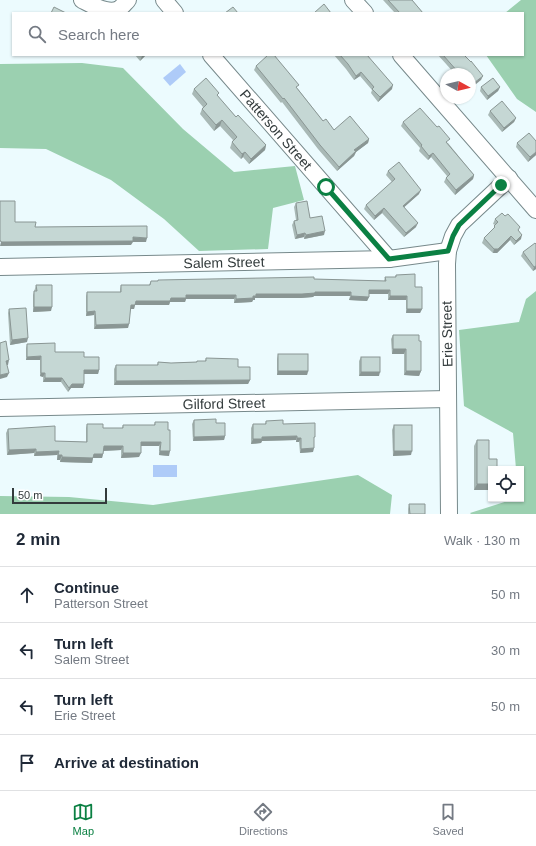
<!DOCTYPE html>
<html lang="en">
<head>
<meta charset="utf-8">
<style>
  :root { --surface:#fff; --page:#f2f2f3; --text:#1f2937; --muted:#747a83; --line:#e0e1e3; --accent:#0b8043 }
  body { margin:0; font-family:Arial,sans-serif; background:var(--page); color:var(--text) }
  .controls { position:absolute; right:12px; bottom:12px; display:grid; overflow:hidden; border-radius:0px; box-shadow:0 1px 3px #0004 }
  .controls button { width:36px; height:36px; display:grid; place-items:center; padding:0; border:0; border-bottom:1px solid var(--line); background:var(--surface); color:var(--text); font:20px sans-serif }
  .compass { position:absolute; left:440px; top:68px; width:36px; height:36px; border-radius:50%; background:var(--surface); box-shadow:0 1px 3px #0004; rotate:98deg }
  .scale { position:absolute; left:12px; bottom:10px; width:95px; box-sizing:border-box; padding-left:4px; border:2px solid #333b3c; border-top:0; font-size:11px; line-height:14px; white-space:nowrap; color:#333b3c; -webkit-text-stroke:3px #fff; paint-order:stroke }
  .stop { position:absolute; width:12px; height:12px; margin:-9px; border:3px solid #0b8043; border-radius:50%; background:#fff }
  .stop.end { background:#0b8043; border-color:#fff; box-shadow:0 1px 4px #0008 }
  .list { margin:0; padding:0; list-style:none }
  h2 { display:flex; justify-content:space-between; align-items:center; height:52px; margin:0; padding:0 16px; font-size:17px }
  h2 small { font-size:13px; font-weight:400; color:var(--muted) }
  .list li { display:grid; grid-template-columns:26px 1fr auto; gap:12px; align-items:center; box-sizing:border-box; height:56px; padding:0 16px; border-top:1px solid var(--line) }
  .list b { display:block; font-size:15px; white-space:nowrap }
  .list p { margin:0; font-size:13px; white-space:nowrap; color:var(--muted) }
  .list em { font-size:13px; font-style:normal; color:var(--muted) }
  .icon { flex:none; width:22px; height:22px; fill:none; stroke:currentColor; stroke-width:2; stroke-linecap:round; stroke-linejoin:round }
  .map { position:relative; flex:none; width:536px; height:514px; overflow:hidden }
  .search { position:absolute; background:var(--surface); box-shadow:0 1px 3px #0004; left:12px; right:12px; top:12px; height:44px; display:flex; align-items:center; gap:10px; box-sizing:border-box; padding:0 14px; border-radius:0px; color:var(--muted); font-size:15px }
  .sheet { height:276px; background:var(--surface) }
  nav { display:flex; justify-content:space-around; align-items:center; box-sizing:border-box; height:56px; border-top:1px solid var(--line); background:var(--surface); font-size:11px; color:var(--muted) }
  nav a { display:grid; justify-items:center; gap:2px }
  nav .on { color:var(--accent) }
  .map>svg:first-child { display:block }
</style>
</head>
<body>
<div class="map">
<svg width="536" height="514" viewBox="0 0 536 514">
  <rect width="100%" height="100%" fill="#ecfbfe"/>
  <g fill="#9bd0b0">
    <path d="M521,0h15v112l-19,-13 -31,-44h37v-42h-18z"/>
    <path d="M82,63l41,5 60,61 51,43 61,-6 9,34 -31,8 -5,41 -69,2 -35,-32 -53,-39 -65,-31 -46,-1v-84z"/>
    <path d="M536,291v223h-65l-1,-1 44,-14h7v-30h-5l-3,-36 -49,-27 -5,-76 60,-8 7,-23z"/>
    <path d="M358,475l34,20 -2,19h-390v-18l69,1 84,8z"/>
  </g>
  <g fill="#aecbf8">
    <path d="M180,64l6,8 -16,14 -7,-8z"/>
    <rect x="153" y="465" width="24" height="12"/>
  </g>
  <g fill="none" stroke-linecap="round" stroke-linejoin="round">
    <g stroke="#77898b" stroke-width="18">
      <g id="minor">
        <path d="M82,0c10,5 26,15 37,9 3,-2 6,-6 9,-9"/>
        <path d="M164,0l11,13"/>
        <path d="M353,0l12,13"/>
        <path id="s1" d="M211,55l178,204"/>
        <path d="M401,55l135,155"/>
        <path id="s2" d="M0,267l389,-8 59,-8"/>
        <path id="s3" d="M0,408l448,-9"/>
        <path d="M449,514l-2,-250 1,-13 5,-15 6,-11 50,-47"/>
      </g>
    </g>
    <use href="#minor" stroke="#fff" stroke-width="16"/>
  </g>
  <g fill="#a9b9b6">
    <path d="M383,0h29l11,13h-28z"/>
    <path d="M135,55h11l-6,6z"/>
    <path d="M334,55h33l25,34 -14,13 -7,-9 1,-3 -12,-14 -6,4 -8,-11z"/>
    <path d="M438,55h26l17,25 -11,-6h-15z"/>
    <path d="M256,66l42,23 25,32 11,9 35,9 -1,4 -12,9 -2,4 -17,15 -19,-22 -36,-47 -1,1 -27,-33z"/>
    <path d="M481,87h19l-2,4 -11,9 -7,-9z"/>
    <path d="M194,89l24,8 18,20 30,28 -1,5 -16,14 -6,-7 -2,2 -11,-11 2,-6 1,-2 -13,-14 -6,5 -14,-17 2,-5 1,-2 -11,-13z"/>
    <path d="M490,111l26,7 -2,4 -12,10 -14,-17z"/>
    <path d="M403,122l45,21 26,32 -1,4 -18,16 -11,-13 3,-6 -16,-19 -3,3 -9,-9 1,-3 -19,-22z"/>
    <path d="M536,141v14l-8,7 -12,-15 1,-4z"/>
    <path d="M388,171l31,23 -15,13 12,20 -12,10 -22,-24 -8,7 -10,-11 2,-4 26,-23 -6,-7z"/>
    <path d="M296,203l14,15 14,17 -20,4v-2l-9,2 -3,-14 2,-4 2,-1 -2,-13z"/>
    <path d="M495,219l24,12 2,8 -7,6 -4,-5 -13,13h-4l-11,-10 2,-5 9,-8 2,-5 -2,-1z"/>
    <path d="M536,244v25l-3,2 -12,-15 2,-4z"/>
    <path d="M396,275l19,12 7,22 -2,4h-14v-13h-18v-6h-19v3l-2,4 -18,-1 1,-4h-36l-1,1 -12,1h-46v2h-2l-1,2 -18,1v-4h-48l-1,3h-15l-1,3h-34l-1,4h-4l-2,19 -34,1v-14l-8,1v-20l1,-4h33v-3l1,-4h28l2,-4 163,-2 70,2 1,-4h10z"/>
    <path d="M36,285l15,26 -18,1v-17z"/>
    <path d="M9,309l18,33 -17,3 -2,-32z"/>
    <path d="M393,335l26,6 2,30 -2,5 -15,-1v-21h-12l-1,-15z"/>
    <path d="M27,344l28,8 29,5 15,13 -1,4h-14l-1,14h-12l-3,4 -7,-10h-18v-5l-3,-1v-16h-14v-12z"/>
    <path d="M278,354l30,17 -1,4h-30v-16z"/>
    <path d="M361,357l18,19h-20v-15z"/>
    <path d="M206,358l32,9 12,13 -2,4 -134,1v-16l2,-4h41l1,-3 13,1 25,-1 1,-1h8z"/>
    <path d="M194,420l22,3 9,13 -1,4 -31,1 -1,-17z"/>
    <path d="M266,421l17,3 31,17 -1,11 -13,1 -1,-11h-3v-2l-34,1 -1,2 -10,1v-16l2,-4h12z"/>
    <path d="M155,422l14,34 -10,-1v-9h-18l-2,11 -18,1v-8l-18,1v3l-1,4h-9l-1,5 -32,-1v-2h-3v-5l-23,1v-3l-27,2 -1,-22 2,-4 47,12 31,1v-14l1,-4 16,4h19l1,-3h31z"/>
    <path d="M394,425l17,30 -18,1 -1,-26z"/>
    <path d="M477,440l12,19 2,31h-17v-44z"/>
    <path d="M409,504l16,10h-17v-5z"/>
  </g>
  <g fill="#8a9694">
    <path d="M143,55h3l-6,6 2,-5z"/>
    <path d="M361,72l-1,4 -6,4 2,-4z"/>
    <path d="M483,76l-2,4 -11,9v-3z"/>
    <path d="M393,85l-1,4 -14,13 2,-5z"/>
    <path d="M500,87l-2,4 -11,9 1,-4z"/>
    <path d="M516,118l-2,4 -12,10 2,-4z"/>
    <path d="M222,120l-2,6 -6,5 2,-6z"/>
    <path d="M369,139l-1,4 -12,9 -2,4 -17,15 2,-4 15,-17z"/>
    <path d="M266,145l-1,5 -16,14 2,-5z"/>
    <path d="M245,152l-2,5 -2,2 1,-5z"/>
    <path d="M536,152v3l-8,7 2,-5z"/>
    <path d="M433,153l-2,4 -3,3 1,-4z"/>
    <path d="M474,175l-1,4 -18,16 1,-5z"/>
    <path d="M421,190l-2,4 -18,16 2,-4z"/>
    <path d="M384,208l-2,5 -8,7 1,-4z"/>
    <path d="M418,223l-2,4 -12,10 2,-4z"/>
    <path d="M325,231l-1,4 -20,4 2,-4z"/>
    <path d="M305,233l-1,4 -9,2 2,-4z"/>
    <path d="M522,235l-1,4 -7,6 2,-4z"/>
    <path d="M511,236l-1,4 -13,13h-4l1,-4z"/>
    <path d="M133,237l14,1 -1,4h-13l-2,3 -131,1 1,-4z"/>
    <path d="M536,266v3l-3,2 1,-4z"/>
    <path d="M369,290h21l-2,4h-21z"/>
    <path d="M315,292h36l-1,4h-36l-1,1 -12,1h-46v2h-2l-1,2 -18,1 2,-4 17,-3 3,-2z"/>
    <path d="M186,295h50l-2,4h-48l-1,3h-15l-1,3h-34l-1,4h-5l2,-4 5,-4 35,-3z"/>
    <path d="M351,296l18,1 -2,4 -18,-1z"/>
    <path d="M390,296h17l-1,4h-18z"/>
    <path d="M34,307h18l-1,4 -18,1z"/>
    <path d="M407,309h15l-2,4h-14z"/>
    <path d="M95,311l-1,4 -8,1 1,-4z"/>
    <path d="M129,324l-1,4 -34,1 2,-4z"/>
    <path d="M28,338l-1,4 -17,3 2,-5z"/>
    <path d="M393,349h13l-2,5h-12z"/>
    <path d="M41,356l-1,4h-14l1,-3z"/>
    <path d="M9,360l-1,5h-4l2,-4z"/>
    <path d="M84,370h15l-1,4h-15z"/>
    <path d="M278,371h30l-1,4h-30z"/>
    <path d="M406,371h15l-2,5 -15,-1z"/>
    <path d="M361,372h19l-1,4h-20z"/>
    <path d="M9,373l-2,4 -7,2v-4z"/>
    <path d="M41,373h4l-2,4 -3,-1z"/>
    <path d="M45,378h17l-1,4h-18z"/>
    <path d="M250,380l-2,4 -134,1 2,-4z"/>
    <path d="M72,384h12l-1,4h-12l-3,4 1,-4z"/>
    <path d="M225,436l-1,4 -31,1 1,-4z"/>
    <path d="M297,436l-1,4 -34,1 -1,2 -10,1 2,-5 9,-2z"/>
    <path d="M297,438h4l-2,4h-3z"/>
    <path d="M141,442h20l-2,4h-20z"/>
    <path d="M104,446h19l-2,4 -19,1z"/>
    <path d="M314,448l-1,4 -13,1 1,-4z"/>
    <path d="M36,449l-2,4 -27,2 2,-5z"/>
    <path d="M59,451l-2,4 -23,1 2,-4z"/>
    <path d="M160,451h10l-1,5 -10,-1z"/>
    <path d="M394,451h18l-1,4 -18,1z"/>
    <path d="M123,453h18l-2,4 -18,1z"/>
    <path d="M94,454h9l-1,4h-10z"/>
    <path d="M58,455h4l-2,5h-3z"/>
    <path d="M62,457l31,1 -1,5 -32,-1z"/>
    <path d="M477,484h14v6h-17z"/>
  </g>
  <g fill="#c5d7d4" stroke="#8a9694">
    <path d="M388,0h24l11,13h-23z"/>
    <path d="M324,4l7,9h-17z"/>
    <path d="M54,7l12,6h-15z"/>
    <path d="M233,7l5,6h-13z"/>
    <path d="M268,55h6l25,30 -3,2 27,34 3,-2 8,11 16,-14 19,23 -15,11 2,1 -17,16 -19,-22 -36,-47 -1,1 -27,-33z"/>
    <path d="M340,55h27l26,30 -13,12 -8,-8 2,-2 -13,-15 -5,4 -8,-12z"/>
    <path d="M443,55h21l7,7v-1l12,15 -13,10v-12h-11l-2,-2h1z"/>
    <path d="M206,78l13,15 -2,2 19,22 2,-2 28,30 -15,14 -6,-7 -3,2 -10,-12 5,-5 -15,-17 -6,5 -14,-16 5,-5 -13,-15z"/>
    <path d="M493,78l7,9 -12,9 -7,-9z"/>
    <path d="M502,101l14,17 -12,10 -14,-17z"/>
    <path d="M420,108l17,19 2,-1 11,13 -4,3 28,33 -18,15 -10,-12 4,-4 -17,-21 -4,3 -8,-10 1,-1 -19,-23z"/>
    <path d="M529,133l7,8v11l-6,5 -13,-14z"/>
    <path d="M399,162l22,28 -18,16 15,17 -12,10 -22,-25 -9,8 -9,-11 29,-26 -7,-8z"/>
    <path d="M0,201h15v21h21l-1,5 112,-1v12l-14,-1v4l-132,1v-1h-1z"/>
    <path d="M307,201l3,17 12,-2 3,15 -19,4 -1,-2 -8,2 -3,-14 4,-1 -2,-17z"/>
    <path d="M502,213l3,3 3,-2 12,13 -2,3 4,5 -6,6 -5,-5 -13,13h-4l-10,-11 11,-11 -1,-1 4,-4 -3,-3z"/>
    <path d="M535,243l1,1v22l-2,1 -11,-15z"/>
    <path d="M415,274v13h7v22h-15v-13h-17v-6h-21v7l-18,-1v-4h-36v1l-13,1h-46v2h-3v2l-17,1v-4h-50v3h-15l-1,3h-34l-1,4h-4l-2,19 -33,1 -1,-14 -8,1v-20h34v-7h29l1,-4h7v-1l156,-3v2l72,2 -1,-4h11v-2z"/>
    <path d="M36,285h16v22h-18v-16h3z"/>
    <path d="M26,308l2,30 -16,2 -3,-31z"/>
    <path d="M393,335h26v6h2v30h-15v-22h-13z"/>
    <path d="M6,341l3,19 -3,1 3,12 -9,2v-32z"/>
    <path d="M55,343v9h29v5h15v13h-15v14h-12l-3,4 -7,-10h-17v-5h-4v-17l-14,1v-13z"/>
    <rect x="278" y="354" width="30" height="17"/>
    <rect x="361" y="357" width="19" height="15"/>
    <path d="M206,358l32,1v8h12v13l-134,1v-16h42v-3l13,1 26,-1v-1h9z"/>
    <path d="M216,419v4h9v13l-31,1v-17z"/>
    <path d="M283,420v4l32,-1v14h-1v11l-13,1v-11h-4v-2l-35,1v2h-9v-15h13v-3z"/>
    <path d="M155,422h13v8h2v21h-10l1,-9h-20v11h-18v-7h-19l-1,8h-9l-1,4 -31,-1v-2h-4l1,-4 -23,1v-3l-27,1 -1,-21 47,-3v15l32,1v-18h16v4h20v-3h32z"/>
    <rect x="394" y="425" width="18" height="26"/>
    <path d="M477,440h12v19h8v10h-6v15h-14z"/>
    <path d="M409,504h16v10h-15z"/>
  </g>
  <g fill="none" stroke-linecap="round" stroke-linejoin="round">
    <path stroke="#0b8043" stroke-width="5" d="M326,187l63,72 59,-8 5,-15 6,-11 42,-40"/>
  </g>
  <g text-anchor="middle" stroke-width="4" stroke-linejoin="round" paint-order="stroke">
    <g font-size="14" fill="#333b3c" stroke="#fff">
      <text dy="5" stroke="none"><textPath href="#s1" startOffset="99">Patterson Street</textPath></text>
      <text dy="5" stroke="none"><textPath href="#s2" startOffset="224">Salem Street</textPath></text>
      <text transform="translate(447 334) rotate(-91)" y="5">Erie Street</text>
      <text dy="5" stroke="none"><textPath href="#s3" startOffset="224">Gilford Street</textPath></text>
    </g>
  </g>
</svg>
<div class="controls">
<button><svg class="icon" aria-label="locate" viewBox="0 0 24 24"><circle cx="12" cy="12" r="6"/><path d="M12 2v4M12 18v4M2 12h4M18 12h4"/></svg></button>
</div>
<svg class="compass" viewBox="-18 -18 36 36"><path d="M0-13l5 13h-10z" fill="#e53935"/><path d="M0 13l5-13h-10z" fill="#747a83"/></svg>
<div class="scale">50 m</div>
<div class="stop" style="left:326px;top:187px"></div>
<div class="stop end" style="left:501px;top:185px"></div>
<div class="search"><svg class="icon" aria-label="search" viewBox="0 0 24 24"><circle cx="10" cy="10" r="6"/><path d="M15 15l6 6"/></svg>Search here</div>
</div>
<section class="sheet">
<h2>2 min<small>Walk · 130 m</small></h2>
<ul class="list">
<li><svg class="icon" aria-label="ahead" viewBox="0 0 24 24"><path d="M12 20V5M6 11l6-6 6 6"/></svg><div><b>Continue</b><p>Patterson Street</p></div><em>50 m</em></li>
<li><svg class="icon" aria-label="left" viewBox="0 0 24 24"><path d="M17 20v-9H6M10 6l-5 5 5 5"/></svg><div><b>Turn left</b><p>Salem Street</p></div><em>30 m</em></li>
<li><svg class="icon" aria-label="left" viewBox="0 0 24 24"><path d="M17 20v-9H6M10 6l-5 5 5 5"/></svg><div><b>Turn left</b><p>Erie Street</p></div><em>50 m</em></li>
<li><svg class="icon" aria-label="arrive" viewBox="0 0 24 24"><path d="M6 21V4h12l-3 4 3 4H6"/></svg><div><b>Arrive at destination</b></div></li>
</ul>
</section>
<nav>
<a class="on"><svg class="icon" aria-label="map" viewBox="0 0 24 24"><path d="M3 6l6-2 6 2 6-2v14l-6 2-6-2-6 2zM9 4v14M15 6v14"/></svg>Map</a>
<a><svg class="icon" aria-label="directions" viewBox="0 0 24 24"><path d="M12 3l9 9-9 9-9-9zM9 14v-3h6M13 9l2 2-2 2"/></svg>Directions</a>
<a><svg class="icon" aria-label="saved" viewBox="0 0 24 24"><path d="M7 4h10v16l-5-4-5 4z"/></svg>Saved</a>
</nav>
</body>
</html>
